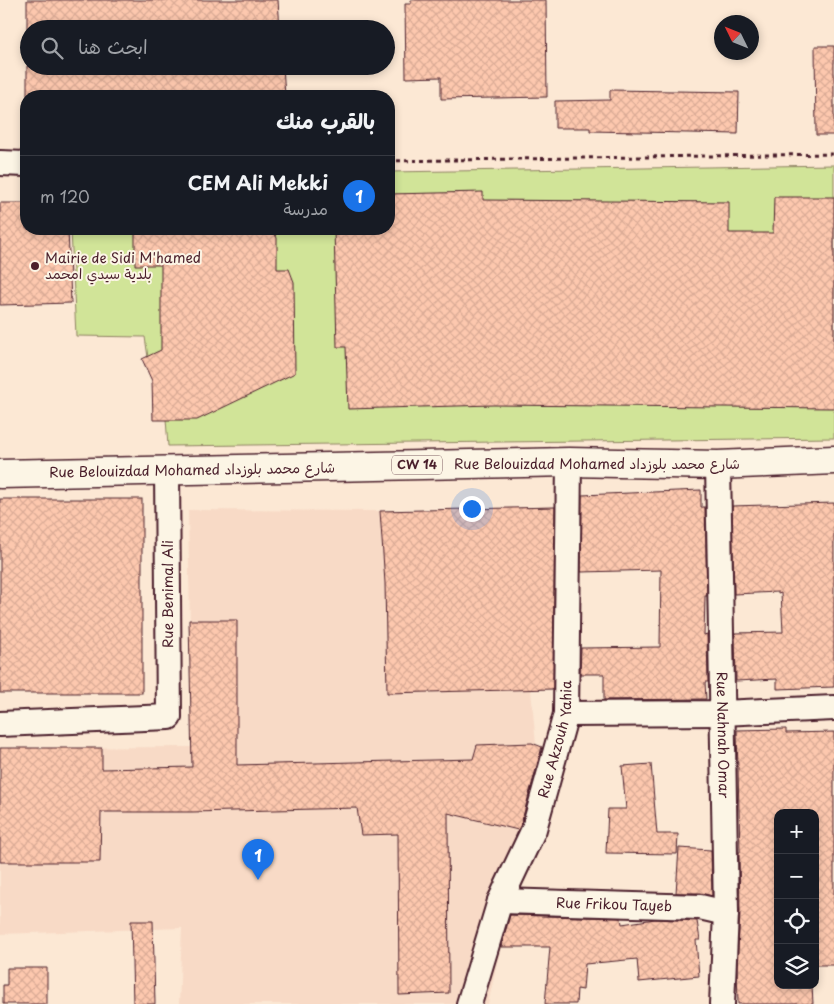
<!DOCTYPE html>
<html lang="ar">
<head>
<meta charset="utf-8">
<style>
  :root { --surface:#171b24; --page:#20242c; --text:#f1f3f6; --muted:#9ea1a6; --line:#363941; --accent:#1a73e8 }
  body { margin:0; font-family:"Playpen Sans","Playpen Sans Arabic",sans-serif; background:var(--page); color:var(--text); direction:rtl }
  .controls { position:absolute; right:15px; bottom:15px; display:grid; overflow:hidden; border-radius:10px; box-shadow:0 2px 8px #0003 }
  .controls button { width:45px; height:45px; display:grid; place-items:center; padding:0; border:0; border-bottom:1px solid var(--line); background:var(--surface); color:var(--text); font:25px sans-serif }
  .compass { position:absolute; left:714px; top:15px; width:45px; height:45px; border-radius:50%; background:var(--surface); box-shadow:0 2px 8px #0003; rotate:313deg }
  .you { position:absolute; left:471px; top:508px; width:18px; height:18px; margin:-12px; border:4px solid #fff; border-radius:50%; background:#1a73e8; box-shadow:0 0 0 8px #1a73e833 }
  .badge { display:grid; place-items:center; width:32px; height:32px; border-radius:50%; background:var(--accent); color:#fff; font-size:16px; font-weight:700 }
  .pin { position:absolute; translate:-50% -41px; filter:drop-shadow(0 1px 2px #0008) }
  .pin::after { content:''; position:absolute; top:26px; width:18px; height:15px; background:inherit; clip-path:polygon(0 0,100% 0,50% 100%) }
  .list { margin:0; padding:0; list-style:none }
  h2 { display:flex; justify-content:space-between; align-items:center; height:65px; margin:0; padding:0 20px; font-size:21px }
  h2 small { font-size:16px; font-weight:400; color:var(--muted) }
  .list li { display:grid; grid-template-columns:32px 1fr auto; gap:15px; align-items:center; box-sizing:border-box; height:80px; padding:0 20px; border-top:1px solid var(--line) }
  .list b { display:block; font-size:19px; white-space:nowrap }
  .list p { margin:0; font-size:16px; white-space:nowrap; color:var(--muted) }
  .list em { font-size:16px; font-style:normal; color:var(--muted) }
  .icon { flex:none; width:28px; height:28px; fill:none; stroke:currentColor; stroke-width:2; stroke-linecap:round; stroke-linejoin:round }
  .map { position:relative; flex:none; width:834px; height:1004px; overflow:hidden; direction:ltr }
  .search { position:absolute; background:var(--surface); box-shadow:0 2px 8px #0003; left:20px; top:20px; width:375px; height:55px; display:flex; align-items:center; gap:12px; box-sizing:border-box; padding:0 18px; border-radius:28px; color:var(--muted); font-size:19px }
  .panel { position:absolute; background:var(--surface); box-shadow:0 2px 8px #0003; left:20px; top:90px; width:375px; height:145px; border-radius:20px; direction:rtl }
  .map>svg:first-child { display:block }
</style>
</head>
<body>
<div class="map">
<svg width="834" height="1004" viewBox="0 0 834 1004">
  <defs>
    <pattern id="building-cross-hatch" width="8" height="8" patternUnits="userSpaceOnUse" patternTransform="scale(1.25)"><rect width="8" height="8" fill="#fdc8ae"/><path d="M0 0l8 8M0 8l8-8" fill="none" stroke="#daab96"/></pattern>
  </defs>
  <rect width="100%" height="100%" fill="#fce8d4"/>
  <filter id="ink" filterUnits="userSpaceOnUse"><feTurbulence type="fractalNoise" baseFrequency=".02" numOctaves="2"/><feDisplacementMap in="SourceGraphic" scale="10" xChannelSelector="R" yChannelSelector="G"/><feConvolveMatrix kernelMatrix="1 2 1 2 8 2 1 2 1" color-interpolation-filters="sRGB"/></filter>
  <g filter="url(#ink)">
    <path fill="#f8dac6" d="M566,506l-1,183 -34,1 5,55h-59l-17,71 66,16 -38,172h-309l3,-76 -182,6v-186l192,-1 -4,-237 192,1z"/>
    <path fill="#d1e498" stroke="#8e8262" d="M834,165v273l-666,8 -6,-81 -13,-1 -4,-27 -69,-1 -5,-107h318v-57z"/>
    <g fill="url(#building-cross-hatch)" stroke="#4a1f2b">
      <path d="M27,0h251l2,29h-253z"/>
      <path d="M411,0h135l1,97 -106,2v-22l-35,1 -1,-74h6z"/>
      <path d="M815,46h19v89h-18z"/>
      <path d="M27,66h256l2,30h-258z"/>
      <path d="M610,90l129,2 -1,42 -148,-3v-3h-35v-27l55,-1z"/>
      <path d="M483,192v8l246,2v31h44l1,-36h60v211l-341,-3 -145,4 -2,-62h-9l-3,-118h55v-35z"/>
      <path d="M0,203h26v26h42l3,74 -71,2z"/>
      <path d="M135,229h137l5,9v31h12l5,13 1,91 -98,47h-44l-1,-39 -10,-22 19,-9v-85h-26z"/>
      <path d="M701,490v17h4l2,89h-2l-1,39 3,-1 1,48h-3l1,17 -102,1v-26h-24l1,-26 79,-1 1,-77 -80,2 1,-77z"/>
      <rect x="0" y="499" width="142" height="194"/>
      <path d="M834,503v184l-57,2v-10l-41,2 -1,-48 48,-1 -2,-39 -3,1v-2l-44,2 -2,-88z"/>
      <path d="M555,507l-2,182 -166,4 -2,-110 -5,-72z"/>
      <path d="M189,620h48v145l236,-6 4,-14 55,-2 10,4 -21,77 -3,6 -70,-17 1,180 -50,2 -1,-161 -37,1 -4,-27 -165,4h-91l-1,50h-100v-114h102v21l90,-2z"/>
      <path d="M786,729v4l48,-1v233h-19v-152h-37v172h34l1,19h-75l-1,-37 3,-54 -1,-61h1l-3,-122z"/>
      <path d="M651,764l6,70h21l-1,20 -71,-1 2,-44h18l-4,-43z"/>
      <path d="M679,848l32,2 1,46 -12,-3h-24z"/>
      <path d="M510,915l111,3 1,6 33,-5 42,2 3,19h-4l3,36 -60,6 -2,-23 -52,5 -2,26 -6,-1 -1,15h-31l5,-57h-49z"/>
      <path d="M131,921h22l2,83h-22z"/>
      <path d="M7,968h40v36h-44v-19h4z"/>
    </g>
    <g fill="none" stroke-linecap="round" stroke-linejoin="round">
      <g stroke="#4a1f2b" stroke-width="28">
        <g id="minor">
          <path d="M0,163l26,1"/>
          <path id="s1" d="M718,465l8,448 -4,91"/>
          <path d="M566,714l156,-1 112,-5"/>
          <path d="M0,724l169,-7 -2,-246"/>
          <path id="s2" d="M500,901l200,6 26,6"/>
          <path id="s3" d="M469,1004l31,-103 34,-72 32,-115 3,-252"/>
        </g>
      </g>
      <g stroke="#4a1f2b" stroke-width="31">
        <path id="major" d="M0,474l569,-12 149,3 116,-5"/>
      </g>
      <path stroke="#4a1f2b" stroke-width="3" stroke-dasharray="4 4" stroke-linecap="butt" d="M389,161l445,-7"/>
      <use href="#minor" stroke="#fcf5e5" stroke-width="24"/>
      <use href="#major" stroke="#fcf5e5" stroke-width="28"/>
    </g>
  </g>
  <circle fill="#4a1f2b" stroke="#fcf5e5" stroke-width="2" cx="35" cy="266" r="5"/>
  <g text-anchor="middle" stroke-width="4" stroke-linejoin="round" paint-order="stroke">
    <rect fill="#fcf5e5" stroke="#7f5f63" stroke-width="1" x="392" y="455.5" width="50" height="19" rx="4"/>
    <g font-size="12" font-weight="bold" fill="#4a1f2b">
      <text x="417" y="469">CW 14</text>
    </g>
    <g font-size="14" fill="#4a1f2b" stroke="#fcf5e5" text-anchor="start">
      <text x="45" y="263">Mairie de Sidi M'hamed<tspan x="45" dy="16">بلدية سيدي امحمد</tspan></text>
    </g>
    <g font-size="14" fill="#4a1f2b" stroke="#fcf5e5">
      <text x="597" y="469">Rue Belouizdad Mohamed شارع محمد بلوزداد</text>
      <text transform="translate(192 470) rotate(-1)" y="5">Rue Belouizdad Mohamed شارع محمد بلوزداد</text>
      <text transform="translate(168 594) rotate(-90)" y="5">Rue Benimal Ali</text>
      <text dy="5" stroke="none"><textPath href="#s1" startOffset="270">Rue Nahnah Omar</textPath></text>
      <text dy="5" stroke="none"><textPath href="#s3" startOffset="280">Rue Akzouh Yahia</textPath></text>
      <text dy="5" stroke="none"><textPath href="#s2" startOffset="114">Rue Frikou Tayeb</textPath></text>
    </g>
  </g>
</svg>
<div class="controls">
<button>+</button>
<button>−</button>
<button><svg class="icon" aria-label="locate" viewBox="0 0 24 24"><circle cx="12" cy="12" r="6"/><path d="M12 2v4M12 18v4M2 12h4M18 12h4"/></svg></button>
<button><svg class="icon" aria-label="layers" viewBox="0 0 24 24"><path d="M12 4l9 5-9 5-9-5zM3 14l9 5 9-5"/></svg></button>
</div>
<svg class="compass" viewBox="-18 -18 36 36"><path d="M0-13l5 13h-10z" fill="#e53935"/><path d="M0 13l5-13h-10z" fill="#9ea1a6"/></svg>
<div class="you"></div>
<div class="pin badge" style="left:258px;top:880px">1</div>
<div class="search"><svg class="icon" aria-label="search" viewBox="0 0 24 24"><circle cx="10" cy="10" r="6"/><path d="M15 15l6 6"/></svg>ابحث هنا</div>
<section class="panel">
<h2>بالقرب منك<small></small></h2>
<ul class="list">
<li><span class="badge">1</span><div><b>CEM Ali Mekki</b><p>مدرسة</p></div><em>120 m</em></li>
</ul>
</section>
</div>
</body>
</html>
